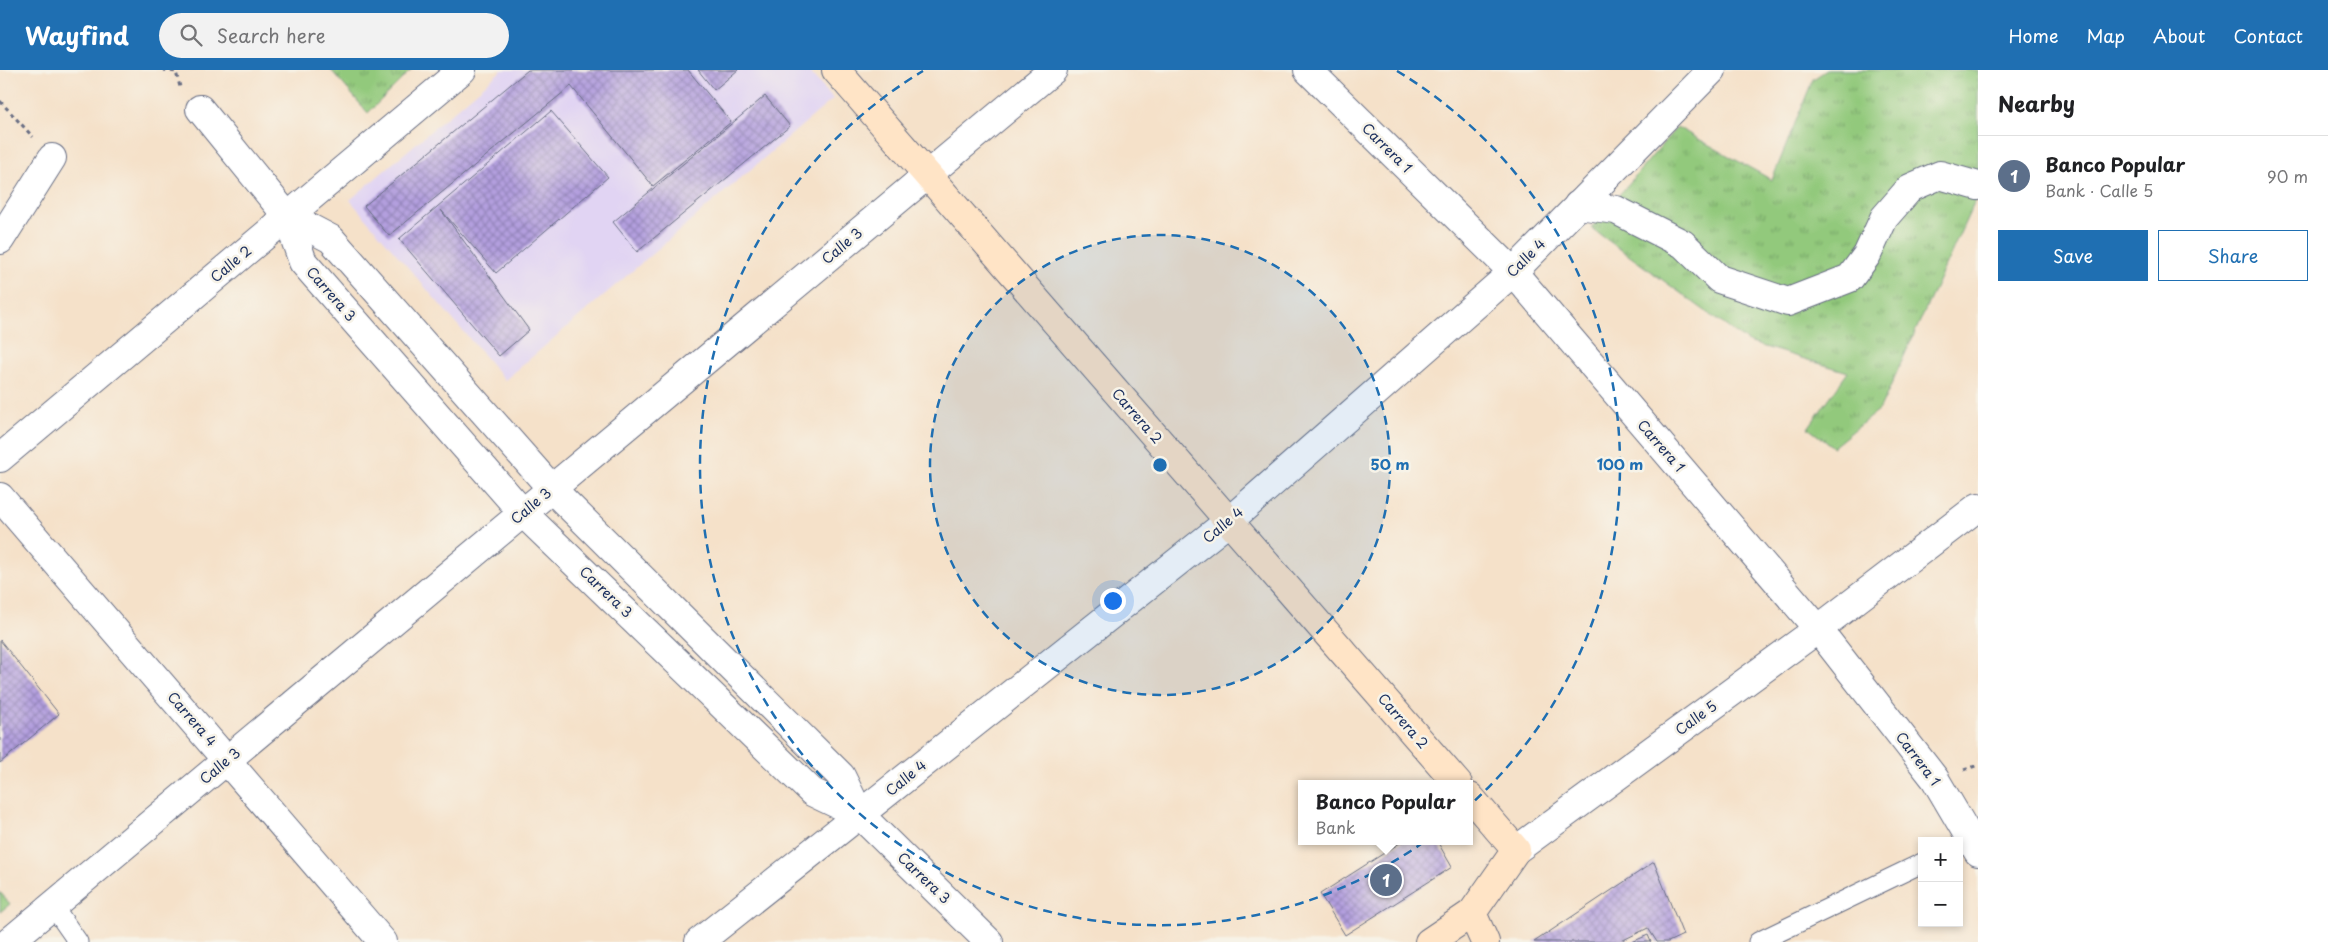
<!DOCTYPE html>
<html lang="en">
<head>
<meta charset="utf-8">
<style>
  :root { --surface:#fff; --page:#f2f2f2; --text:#202124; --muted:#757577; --line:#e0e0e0; --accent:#1f6fb2 }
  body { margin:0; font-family:"Playpen Sans",sans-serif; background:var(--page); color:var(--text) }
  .controls { position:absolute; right:15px; bottom:15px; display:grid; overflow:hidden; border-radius:0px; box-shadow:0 2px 8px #0003 }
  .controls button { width:45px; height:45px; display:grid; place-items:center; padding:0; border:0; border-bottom:1px solid var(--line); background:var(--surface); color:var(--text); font:25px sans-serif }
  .you { position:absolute; left:1112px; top:530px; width:18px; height:18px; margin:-12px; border:4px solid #fff; border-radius:50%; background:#1a73e8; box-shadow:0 0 0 8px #1a73e833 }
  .badge { display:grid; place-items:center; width:32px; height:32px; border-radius:50%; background:var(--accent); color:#fff; font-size:16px; font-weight:700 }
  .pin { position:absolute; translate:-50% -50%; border:2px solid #fff; box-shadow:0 1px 5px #0006 }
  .popup { position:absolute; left:1298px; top:710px; width:175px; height:65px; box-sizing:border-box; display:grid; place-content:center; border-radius:0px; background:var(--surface); filter:drop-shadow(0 1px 4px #0005); font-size:16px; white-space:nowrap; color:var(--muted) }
  .popup b { font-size:19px; color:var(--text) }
  .popup::after { content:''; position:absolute; left:50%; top:100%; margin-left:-10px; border:10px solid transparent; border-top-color:var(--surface) }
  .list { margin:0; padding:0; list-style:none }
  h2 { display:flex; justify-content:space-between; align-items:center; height:65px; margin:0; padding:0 20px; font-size:21px }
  h2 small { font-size:16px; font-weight:400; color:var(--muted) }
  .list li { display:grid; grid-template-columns:32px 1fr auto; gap:15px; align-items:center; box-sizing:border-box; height:80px; padding:0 20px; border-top:1px solid var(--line) }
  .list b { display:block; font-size:19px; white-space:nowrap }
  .list p { margin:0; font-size:16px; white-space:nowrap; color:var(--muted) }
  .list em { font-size:16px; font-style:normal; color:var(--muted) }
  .actions { display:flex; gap:10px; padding:15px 20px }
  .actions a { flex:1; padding:11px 0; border:1px solid var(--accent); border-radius:0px; text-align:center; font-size:18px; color:var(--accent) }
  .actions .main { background:var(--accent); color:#fff }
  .icon { flex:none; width:28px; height:28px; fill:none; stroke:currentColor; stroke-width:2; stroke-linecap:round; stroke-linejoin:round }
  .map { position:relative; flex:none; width:1978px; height:872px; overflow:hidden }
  header { display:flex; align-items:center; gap:30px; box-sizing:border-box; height:70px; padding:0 25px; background:var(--accent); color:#fff }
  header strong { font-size:24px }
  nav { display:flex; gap:28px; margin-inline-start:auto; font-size:18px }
  .search { width:350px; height:45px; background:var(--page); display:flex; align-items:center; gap:12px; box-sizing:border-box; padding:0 18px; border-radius:28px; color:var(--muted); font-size:19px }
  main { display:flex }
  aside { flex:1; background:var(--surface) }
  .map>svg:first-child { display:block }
</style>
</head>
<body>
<header>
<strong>Wayfind</strong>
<div class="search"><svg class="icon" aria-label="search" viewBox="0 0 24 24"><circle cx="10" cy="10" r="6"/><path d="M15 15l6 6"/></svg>Search here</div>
<nav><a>Home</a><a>Map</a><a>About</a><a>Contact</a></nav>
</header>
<main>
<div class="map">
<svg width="1978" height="872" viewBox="0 0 1978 872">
  <defs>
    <pattern id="grass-tufts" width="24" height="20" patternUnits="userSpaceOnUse" patternTransform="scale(1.25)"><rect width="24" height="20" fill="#92c97b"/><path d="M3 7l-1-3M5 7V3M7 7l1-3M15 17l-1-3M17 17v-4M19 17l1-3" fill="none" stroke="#76a468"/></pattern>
    <pattern id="building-cross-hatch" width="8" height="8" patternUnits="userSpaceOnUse" patternTransform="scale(1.25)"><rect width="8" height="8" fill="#b39fde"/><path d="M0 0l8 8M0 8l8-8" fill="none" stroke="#9182b7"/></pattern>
  </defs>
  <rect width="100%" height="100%" fill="#f7f3e8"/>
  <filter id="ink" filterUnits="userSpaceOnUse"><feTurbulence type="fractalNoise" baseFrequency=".02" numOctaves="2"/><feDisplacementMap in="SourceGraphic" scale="10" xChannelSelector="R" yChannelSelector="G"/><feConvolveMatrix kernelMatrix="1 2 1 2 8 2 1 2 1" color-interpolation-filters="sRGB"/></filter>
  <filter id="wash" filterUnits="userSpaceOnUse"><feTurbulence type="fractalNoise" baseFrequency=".0096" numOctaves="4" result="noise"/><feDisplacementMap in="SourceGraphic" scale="20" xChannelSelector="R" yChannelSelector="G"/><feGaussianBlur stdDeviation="1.12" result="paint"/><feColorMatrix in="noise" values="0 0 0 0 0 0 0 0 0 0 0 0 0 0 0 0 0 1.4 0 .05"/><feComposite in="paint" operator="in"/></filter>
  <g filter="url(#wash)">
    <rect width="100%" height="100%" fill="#f5e1c9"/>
    <path fill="#e1d4f3" d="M502,0h306l25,29 -328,281 -155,-180z"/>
    <g fill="url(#grass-tufts)" stroke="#567c6c">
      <path d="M331,0h80l-43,43z"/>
      <path d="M1827,0h151v124l-98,215 -47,38 -25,-19 40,-56 -100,-30 -157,-114 86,-101 95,53 41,-101z"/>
    </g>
    <path fill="#92c97b" stroke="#567c6c" d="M0,822l10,12 -10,8z"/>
    <g id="blocks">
      <g fill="url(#building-cross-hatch)">
        <path d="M528,0h160l43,52 -78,64 -82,-100 -182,150 -25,-30z"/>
        <path d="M698,0h40l-24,20z"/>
        <path d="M765,26l25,30 -153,126 -24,-30z"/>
        <path d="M551,41l57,66 -112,96 -55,-63 88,120 -30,26 -100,-117z"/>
        <path d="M0,570l59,74 -59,49z"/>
        <path d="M1403,771h34l15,26 -107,68 -25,-41z"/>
        <path d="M1654,792l29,73 -15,7h-11l-9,-14 -29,14h-85z"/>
        <path d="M1648,865l3,7h-19z"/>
      </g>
    </g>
  </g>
  <g filter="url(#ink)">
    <use href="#blocks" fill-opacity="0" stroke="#676d83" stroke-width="1"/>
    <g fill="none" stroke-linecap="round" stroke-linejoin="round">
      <g stroke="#676d83" stroke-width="21">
        <g id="lane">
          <path d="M53,836l25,36"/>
          <path d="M1758,872l164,-79"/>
        </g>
      </g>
      <g stroke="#676d83" stroke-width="30">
        <g id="street">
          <path d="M1308,0l205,202 305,357 117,150 43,73"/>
          <path d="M200,39l87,107 16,46 220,251 289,279 48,23 129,127"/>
          <path d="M1578,135l38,5 67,34 36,35 69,23 62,-24 17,-23 17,-37 26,-30 30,-13 38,11"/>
          <path d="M287,146l44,23 221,250 289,287 19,39"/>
          <path d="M0,170l52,-82"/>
          <path d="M0,388l462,-388"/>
          <path d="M0,427l383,445"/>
          <path d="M1516,780l302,-221 160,-122"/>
          <path d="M9,872l1044,-872"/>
          <path d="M699,872l530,-421 284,-249 199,-202"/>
        </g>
      </g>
      <g stroke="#676d83" stroke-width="30">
        <g id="secondary">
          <path d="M836,0l622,714"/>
          <path d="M1472,843l13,29"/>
          <path d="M1429,872l43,-29 44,-63 -46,-53"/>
        </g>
      </g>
      <g stroke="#676d83" stroke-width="3" stroke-dasharray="4 4" stroke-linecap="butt">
        <path d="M163,0l13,2 4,15"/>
        <path d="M0,31l33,36"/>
        <path d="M1964,700l14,-5"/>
      </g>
      <use href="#lane" stroke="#fff" stroke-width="19"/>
      <use href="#street" stroke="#fff" stroke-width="28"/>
      <use href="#secondary" stroke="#ffe4c6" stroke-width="28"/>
    </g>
  </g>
  <circle cx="1160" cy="395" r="230" fill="#1f6fb2" fill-opacity=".12"/>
  <g fill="none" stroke="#1f6fb2" stroke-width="2.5" stroke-dasharray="9 6">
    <circle cx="1160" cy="395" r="230"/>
    <path d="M1397 1A460 460 0 1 1 923 1"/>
  </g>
  <g text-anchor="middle" stroke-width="5" stroke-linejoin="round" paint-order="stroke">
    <g font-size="14" fill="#1b2f5e" stroke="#f7f3e8">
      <text transform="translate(1387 78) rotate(45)" y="5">Carrera 1</text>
      <text transform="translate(842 176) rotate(-40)" y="5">Calle 3</text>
      <text transform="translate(1526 188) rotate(-45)" y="5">Calle 4</text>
      <text transform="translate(231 194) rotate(-40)" y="5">Calle 2</text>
      <text transform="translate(331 224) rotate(49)" y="5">Carrera 3</text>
      <text transform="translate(1137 346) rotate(49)" y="5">Carrera 2</text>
      <text transform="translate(1661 376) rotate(49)" y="5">Carrera 1</text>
      <text transform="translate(531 436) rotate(-40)" y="5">Calle 3</text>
      <text transform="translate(1223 455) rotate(-40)" y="5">Calle 4</text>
      <text transform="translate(606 522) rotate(44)" y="5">Carrera 3</text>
      <text transform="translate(1696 648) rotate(-36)" y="5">Calle 5</text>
      <text transform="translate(192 649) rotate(49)" y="5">Carrera 4</text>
      <text transform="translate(1403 651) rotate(49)" y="5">Carrera 2</text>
      <text transform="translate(1918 689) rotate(53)" y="5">Carrera 1</text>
      <text transform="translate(220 696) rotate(-40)" y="5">Calle 3</text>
      <text transform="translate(906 708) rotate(-39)" y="5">Calle 4</text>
      <text transform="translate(924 808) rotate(44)" y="5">Carrera 3</text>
    </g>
  </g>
  <circle cx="1160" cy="395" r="8" fill="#1f6fb2" stroke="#f7f3e8" stroke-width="2.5"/>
  <g font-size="15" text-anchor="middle" font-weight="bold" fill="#1f6fb2" stroke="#f7f3e8" stroke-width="5" stroke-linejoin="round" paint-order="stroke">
    <text x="1390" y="400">50 m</text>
    <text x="1620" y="400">100 m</text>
  </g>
</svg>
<div class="controls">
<button>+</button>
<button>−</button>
</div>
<div class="you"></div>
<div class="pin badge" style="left:1386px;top:810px;background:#5c6f8a">1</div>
<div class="popup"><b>Banco Popular</b>Bank</div>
</div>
<aside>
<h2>Nearby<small></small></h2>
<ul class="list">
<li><span class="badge" style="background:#5c6f8a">1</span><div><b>Banco Popular</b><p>Bank · Calle 5</p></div><em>90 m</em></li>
</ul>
<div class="actions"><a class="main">Save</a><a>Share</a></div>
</aside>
</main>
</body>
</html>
